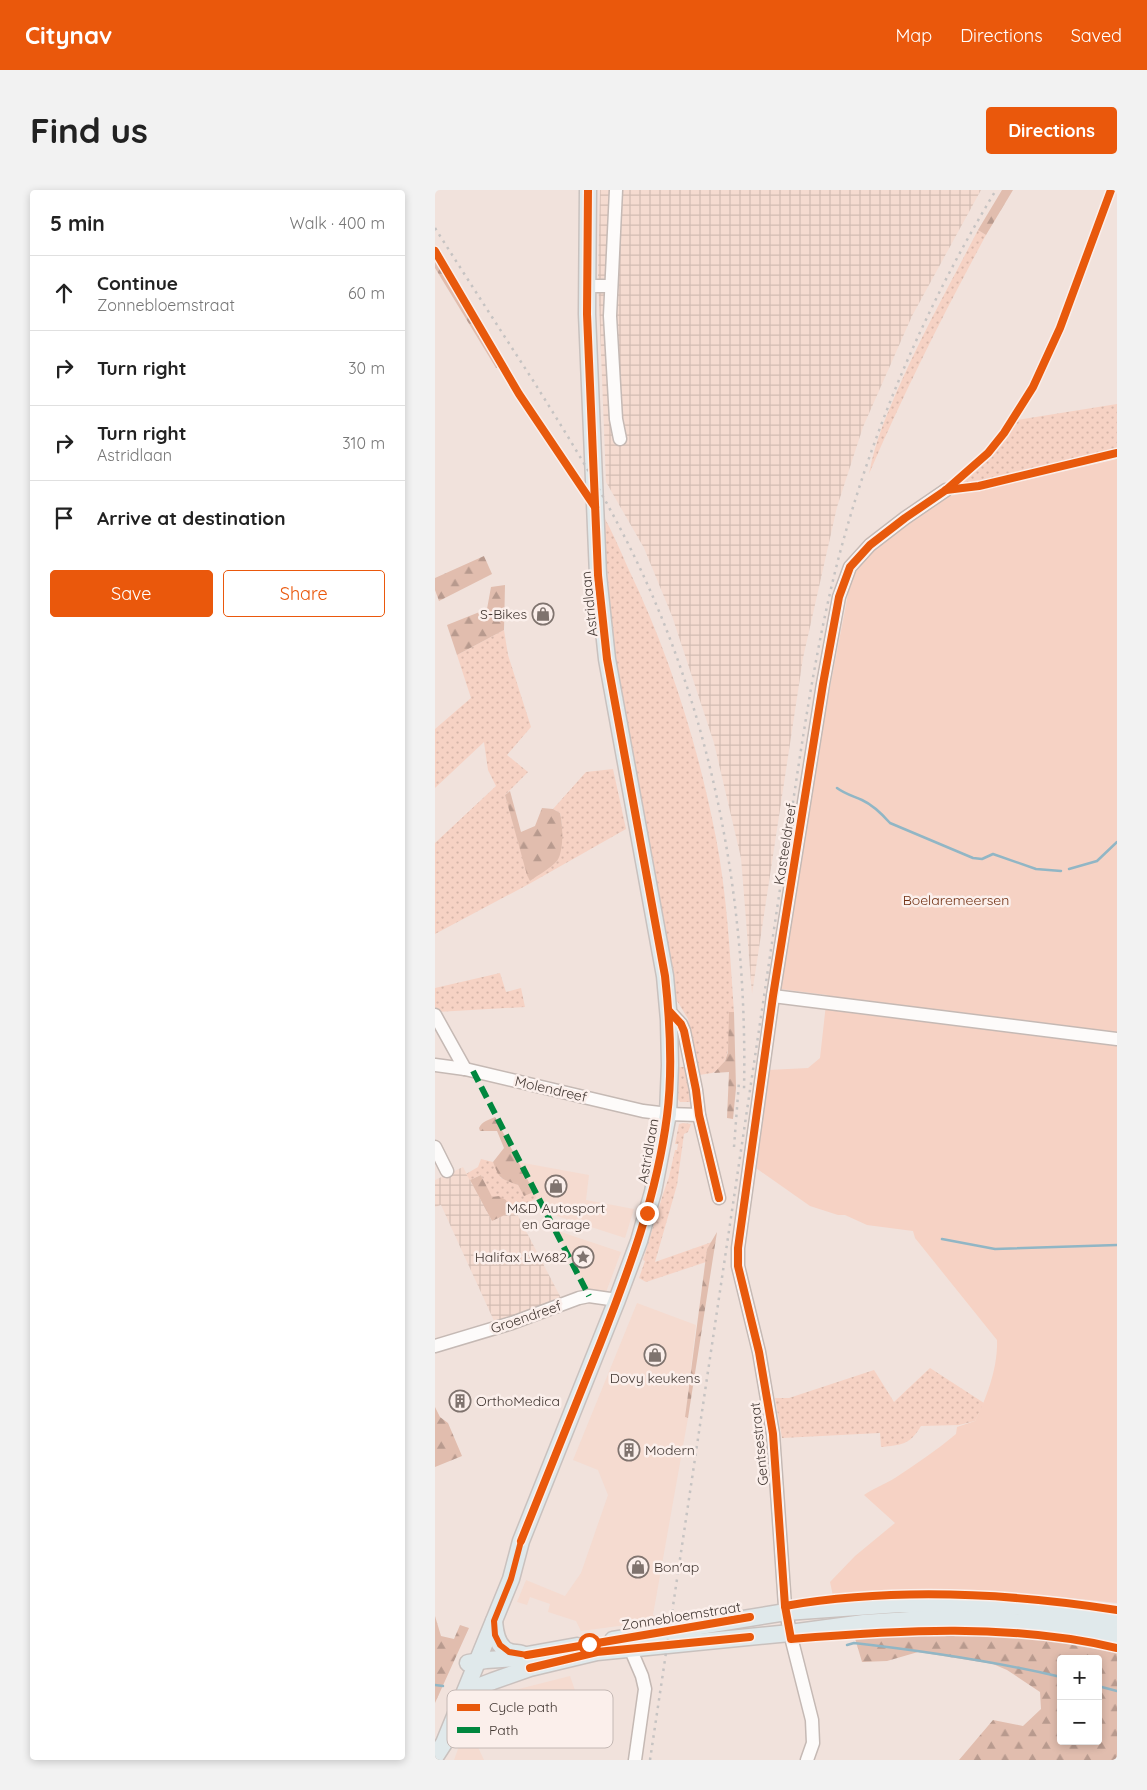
<!DOCTYPE html>
<html lang="en">
<head>
<meta charset="utf-8">
<style>
  :root { --surface:#fff; --page:#f2f2f2; --text:#222; --muted:#767676; --line:#e0e0e0; --accent:#ea580c }
  body { margin:0; font-family:Quicksand,sans-serif; background:var(--page); color:var(--text) }
  .controls { position:absolute; right:15px; bottom:15px; display:grid; overflow:hidden; border-radius:5px; box-shadow:0 2px 8px #0003 }
  .controls button { width:45px; height:45px; display:grid; place-items:center; padding:0; border:0; border-bottom:1px solid var(--line); background:var(--surface); color:var(--text); font:25px sans-serif }
  .stop { position:absolute; width:15px; height:15px; margin:-11px; border:4px solid #ea580c; border-radius:50%; background:#fff }
  .stop.end { background:#ea580c; border-color:#fff; box-shadow:0 1px 5px #0008 }
  .list { margin:0; padding:0; list-style:none }
  h2 { display:flex; justify-content:space-between; align-items:center; height:65px; margin:0; padding:0 20px; font-size:21px }
  h2 small { font-size:16px; font-weight:400; color:var(--muted) }
  .list li { display:grid; grid-template-columns:32px 1fr auto; gap:15px; align-items:center; box-sizing:border-box; height:75px; padding:0 20px; border-top:1px solid var(--line) }
  .list b { display:block; font-size:19px; white-space:nowrap }
  .list p { margin:0; font-size:16px; white-space:nowrap; color:var(--muted) }
  .list em { font-size:16px; font-style:normal; color:var(--muted) }
  .actions { display:flex; gap:10px; padding:15px 20px }
  .actions a { flex:1; padding:11px 0; border:1px solid var(--accent); border-radius:5px; text-align:center; font-size:18px; color:var(--accent) }
  .actions .main { background:var(--accent); color:#fff }
  .icon { flex:none; width:28px; height:28px; fill:none; stroke:currentColor; stroke-width:2; stroke-linecap:round; stroke-linejoin:round }
  .map { position:relative; flex:none; width:682px; height:1570px; overflow:hidden; border-radius:5px }
  header { display:flex; align-items:center; gap:30px; box-sizing:border-box; height:70px; padding:0 25px; background:var(--accent); color:#fff }
  header strong { font-size:24px }
  nav { display:flex; gap:28px; margin-inline-start:auto; font-size:18px }
  .intro { display:flex; align-items:center; justify-content:space-between; box-sizing:border-box; height:120px; padding:0 30px }
  h1 { margin:0; font-size:35px }
  .button { padding:12px 22px; border-radius:5px; background:var(--accent); color:#fff; font-size:18px; font-weight:700 }
  main { display:flex; gap:30px; padding:0 30px }
  aside { flex:1; background:var(--surface); border-radius:5px; box-shadow:0 2px 8px #0003 }
  .map>svg:first-child { display:block }
</style>
</head>
<body>
<header>
<strong>Citynav</strong>
<nav><a>Map</a><a>Directions</a><a>Saved</a></nav>
</header>
<div class="intro"><h1>Find us</h1><a class="button">Directions</a></div>
<main>
<aside>
<h2>5 min<small>Walk · 400 m</small></h2>
<ul class="list">
<li><svg class="icon" aria-label="ahead" viewBox="0 0 24 24"><path d="M12 20V5M6 11l6-6 6 6"/></svg><div><b>Continue</b><p>Zonnebloemstraat</p></div><em>60 m</em></li>
<li><svg class="icon" aria-label="right" viewBox="0 0 24 24"><path d="M7 20v-9h11M14 6l5 5-5 5"/></svg><div><b>Turn right</b></div><em>30 m</em></li>
<li><svg class="icon" aria-label="right" viewBox="0 0 24 24"><path d="M7 20v-9h11M14 6l5 5-5 5"/></svg><div><b>Turn right</b><p>Astridlaan</p></div><em>310 m</em></li>
<li><svg class="icon" aria-label="arrive" viewBox="0 0 24 24"><path d="M6 21V4h12l-3 4 3 4H6"/></svg><div><b>Arrive at destination</b></div></li>
</ul>
<div class="actions"><a class="main">Save</a><a>Share</a></div>
</aside>
<div class="map">
<svg width="682" height="1570" viewBox="0 0 682 1570">
  <defs>
    <pattern id="industrial-grid" width="8" height="8" patternUnits="userSpaceOnUse" patternTransform="scale(1.25)"><rect width="8" height="8" fill="#f5dbd0"/><path d="M0 4h8M4 0v8" fill="none" stroke="#d3bdb3"/></pattern>
    <pattern id="grass-dots" width="8" height="8" patternUnits="userSpaceOnUse" patternTransform="scale(1.25)"><rect width="8" height="8" fill="#f6d2c4"/><path d="M2 2h.1M6 6h.1" fill="none" stroke="#d4b5a9" stroke-width="1.8" stroke-linecap="round"/></pattern>
    <pattern id="forest-firs" width="22" height="20" patternUnits="userSpaceOnUse" patternTransform="scale(1.25)"><rect width="22" height="20" fill="#e1bdae"/><path d="M5 1l3.5 6h-7zM16 11l3.5 6h-7z" fill="#b89a8e"/></pattern>
  </defs>
  <rect width="100%" height="100%" fill="#f1e2dc"/>
  <g fill="#f5dbd0">
    <path d="M83,972l71,13 -3,25 48,9 -9,29 -80,-26z"/>
    <path d="M120,1040l66,22 -16,43 -18,-6z"/>
    <path d="M202,1113l59,22 -11,92 3,1 -35,197 4,2v7h-23l-53,7 -5,-10 -28,-9 2,-8 -20,-7 -3,8 -10,-3 9,-22 39,16 16,-23 27,-78 -10,-25 -25,-10z"/>
    <path d="M135,1486l7,20 -111,30 13,-18 20,-14z"/>
    <path d="M27,1548l15,7 7,15h-30z"/>
  </g>
  <g fill="url(#industrial-grid)">
    <path d="M165,0h381l-69,126 -49,111 -26,80 -34,151 -51,336 -11,-136 -27,-115 -42,-127 -28,-68 -38,-66 -8,-206z"/>
    <path d="M28,977l29,54 23,-11 46,88 -66,25 -54,-118 -6,2v-27z"/>
  </g>
  <g fill="url(#grass-dots)">
    <path d="M543,40l8,5c-42,78 -82,157 -117,239 6,-33 19,-63 33,-94 23,-51 50,-100 76,-150z"/>
    <path d="M682,214v47l-162,36 23,-20 39,-47z"/>
    <path d="M167,323c10,18 18,37 26,55 41,85 70,177 88,270 11,57 14,116 18,174l-5,1c0,17 4,54 -17,60 -4,1 -9,1 -12,2l-12,-56 -12,-20 -60,-332z"/>
    <path d="M69,440l4,25 23,72 -24,28 21,17 -23,23 25,85 27,-19c3,-17 7,-32 3,-48l-7,-4 33,-37 27,-3 13,60 -97,55 -94,50v-91l61,-57 -8,-16 -4,-28 -49,46v-59l36,-31 -14,-43z"/>
    <path d="M65,783l6,19 15,-4 4,19 -88,5 -2,-4v-20z"/>
    <path d="M244,877h7l7,32 -2,3h-11l-2,-3z"/>
    <path d="M248,933l8,1 -3,8 -4,2 -7,51 -22,77 57,-20 -5,7 -1,13 -60,20 -7,-4 6,-17 -2,-1 20,-66 6,-17 6,-27h2l1,-6h-3l4,-20z"/>
    <path d="M46,969l12,3 8,16 17,7 6,10 10,-3 3,6 -26,14 -6,-12 -13,-2 -11,-23 -11,5 -4,-6 12,-7z"/>
    <path d="M495,1178l54,35 -9,18 -16,4 -38,1c-11,19 -20,19 -40,21l-1,-14 -98,5 -7,-40h14l85,-28 20,32z"/>
  </g>
  <g fill="url(#forest-firs)" fill-rule="evenodd">
    <path d="M567,0h11l-27,45 -8,-5z"/>
    <path d="M0,60l70,112 -9,6 -61,-100z"/>
    <path d="M49,366l8,18 -53,27 -4,-11v-12z"/>
    <path d="M70,395l-1,45 -47,25 -10,-30 40,-16 4,-22z"/>
    <path d="M75,601l11,41 14,-6 7,-18 11,1 7,4c3,12 4,38 -3,48 -6,7 -19,14 -27,20l-3,-6 -22,-80z"/>
    <path d="M294,822h5l2,76 -3,31 -6,-1 2,-46 -15,1 11,-12 3,-9z"/>
    <path d="M60,927l39,75 -10,4 -6,-11c-18,-7 -18,-5 -25,-23l11,-14 -7,-17h-17l-1,-3c3,-7 10,-8 16,-11z"/>
    <path d="M46,985l11,22 7,-1 7,4 5,12 -19,9 -22,-41z"/>
    <path d="M282,1042l-29,186 -3,-1 22,-168z"/>
    <path d="M0,1217l5,10 8,6 14,33 -27,11z"/>
    <path d="M0,1426l6,20 13,3 6,-14 9,3 -34,75z"/>
    <path d="M470,1442h69l67,4 76,13v111h-158l34,-40 30,6 18,-17 -1,-17 -33,-22 -14,-6 -75,-12 -31,9 -25,1 -8,-27zM626,1469h37v82h-37z"/>
  </g>
  <path fill="#f6d2c4" d="M682,269v1144c-95,-12 -189,-12 -284,-7l-3,-14 25,-26 40,-33 -31,-28c10,-7 21,-11 31,-17 21,-14 42,-28 61,-44l1,-7 18,-6c12,-24 23,-54 22,-81l-82,-102 -2,-7 -46,-6 -22,-10h-7l-28,-9 -57,-40 15,-96 40,-2 12,-10 7,-63 -47,-6 31,-203 39,-202 7,-19 14,-14 75,-54z"/>
  <g fill="none" stroke-linecap="round" stroke-linejoin="round">
    <g stroke="#91b6c5" stroke-width="2.5">
      <path d="M402,598c8,6 16,8 25,12 11,5 20,14 28,23l83,35 9,1 11,-5 43,15 25,2"/>
      <path d="M634,679l28,-8 20,-19"/>
      <path d="M507,1049l53,10 122,-4"/>
      <path d="M412,1455l7,-2c70,8 139,18 207,34"/>
      <path d="M0,1495l8,1"/>
      <path d="M663,1496l19,5"/>
    </g>
    <g stroke="#c5b9b4" stroke-width="15">
      <g id="minor">
        <path d="M181,0l-6,126 6,103 4,20"/>
        <path d="M152,96h24"/>
        <path d="M338,806l344,43"/>
        <path d="M234,821l12,13 3,7 12,59 3,25 20,83"/>
        <path d="M0,825l30,54"/>
        <path d="M0,875l30,4 178,42 25,3 31,1"/>
        <path d="M0,957l12,24"/>
        <path d="M0,1156l77,-23 67,-25 10,-2 28,4"/>
        <path d="M195,1458l12,28 3,13 -10,71"/>
        <path d="M372,1570l6,-17 -1,-23 -22,-87 -5,-27 -12,-172 -14,-82 -21,-86v-18l35,-252 50,-312 16,-87 11,-30 20,-22 35,-27 41,-28"/>
      </g>
    </g>
    <g stroke="#c9c1be" stroke-width="19">
      <g id="major">
        <path d="M59,1431c1,11 3,27 16,31 4,1 8,1 12,2"/>
        <path d="M178,1450l173,-28 114,-8h61l59,3 97,16"/>
        <path d="M33,1473l18,-3 33,-2 8,-3 50,-9"/>
        <path d="M31,1512l2,-4 12,-12 13,-5 37,-13 67,-16 193,-19 74,-10 61,-4 65,1 71,6 56,10"/>
        <path d="M0,1567l9,-14 67,-164 10,-38 96,-241 22,-59 14,-49 15,-78 2,-49 -1,-45 -4,-44 -58,-317 -9,-84 -11,-261 1,-124"/>
      </g>
    </g>
    <use href="#minor" stroke="#fdfbfa" stroke-width="12"/>
    <use href="#major" stroke="#e0e9eb" stroke-width="16"/>
    <g stroke="#c6c3c2" stroke-width="2.5" stroke-dasharray="2.5 5" stroke-linecap="butt">
      <path d="M0,38c33,52 66,103 99,154 30,48 60,96 86,146 91,173 128,368 124,562"/>
      <path d="M299,957l5,-65"/>
      <path d="M215,1570l143,-958c12,-79 24,-159 44,-238 34,-132 88,-257 159,-374"/>
    </g>
    <path stroke="#00873e" stroke-width="6" stroke-dasharray="12 6" stroke-linecap="butt" d="M38,881l116,225"/>
    <g stroke="#fbefeb" stroke-width="11">
      <g id="cycleway">
        <path d="M676,0l-51,138 -27,59 -29,46 -16,20 -42,37 -41,28 -35,27 -20,22 -11,30 -16,87 -50,312 -35,252v18l21,86 14,82 12,172 6,33c109,-9 219,-16 326,9"/>
        <path d="M0,61l84,143 76,113"/>
        <path d="M511,300l33,-4 138,-33"/>
        <path d="M234,821l12,13 3,7 12,59 3,25 20,83"/>
        <path d="M86,1351c26,-66 53,-131 79,-197 29,-74 57,-149 67,-228 6,-46 3,-95 -2,-140l-58,-317 -9,-84 -11,-261 1,-124"/>
        <path d="M350,1416c110,-19 223,-13 332,4"/>
        <path d="M92,1465l223,-38"/>
        <path d="M95,1478l67,-16 153,-15"/>
      </g>
    </g>
    <use href="#cycleway" stroke="#e8590c" stroke-width="8"/>
  </g>
  <g fill="none" stroke-linecap="round" stroke-linejoin="round">
    <path stroke="#ea580c" stroke-width="6" d="M154,1454l-62,11 -18,-3 -9,-7 -5,-10 -1,-14 17,-42 10,-38 96,-241 30,-87"/>
  </g>
  <defs>
    <g id="shop-ring" transform="scale(1.125)"><circle r="9.5" fill="#fbefeb" stroke="#7f736e" stroke-width="1.5"/><path d="M-5-2.5h2.3a2.7 3.5 0 0 1 5.4 0H5L5.5 6h-11ZM-1.5-2.5h3a1.5 2.3 0 0 0-3 0Z" fill="#7f736e"/></g>
    <g id="sight-ring" transform="scale(1.125)"><circle r="9.5" fill="#fbefeb" stroke="#7f736e" stroke-width="1.5"/><path d="M0-6L1.8-2.2L6-1.7L2.9 1.2L3.7 5.4L0 3.3L-3.7 5.4L-2.9 1.2L-6-1.7L-1.8-2.2Z" fill="#7f736e"/></g>
    <g id="building-ring" transform="scale(1.125)"><circle r="9.5" fill="#fbefeb" stroke="#7f736e" stroke-width="1.5"/><path d="M-4-6H4V6H1V3H-1V6H-4ZM-2.5-4.3h1.7v1.8h-1.7ZM.8-4.3h1.7v1.8H.8ZM-2.5-1h1.7V.8h-1.7ZM.8-1h1.7V.8H.8Z" fill="#7f736e"/></g>
  </defs>
  <g fill-rule="evenodd">
    <use href="#shop-ring" x="108" y="424"/>
    <use href="#shop-ring" x="121" y="996"/>
    <use href="#sight-ring" x="148" y="1067"/>
    <use href="#shop-ring" x="220" y="1165"/>
    <use href="#building-ring" x="25" y="1211"/>
    <use href="#building-ring" x="194" y="1260"/>
    <use href="#shop-ring" x="203" y="1377"/>
  </g>
  <g text-anchor="middle" stroke-width="5" stroke-linejoin="round" paint-order="stroke">
    <g font-size="14" fill="#423732" stroke="#fbefeb">
      <text transform="translate(154 414) rotate(-96)" y="5">Astridlaan</text>
      <text transform="translate(350 654) rotate(-81)" y="5">Kasteeldreef</text>
      <text transform="translate(116 899) rotate(13)" y="5">Molendreef</text>
      <text transform="translate(213 961) rotate(-80)" y="5">Astridlaan</text>
      <text transform="translate(91 1127) rotate(-19)" y="5">Groendreef</text>
      <text transform="translate(324 1254) rotate(-96)" y="5">Gentsestraat</text>
      <text transform="translate(246 1426) rotate(-9)" y="5">Zonnebloemstraat</text>
    </g>
    <g font-size="14" fill="#423732" stroke="#fbefeb" text-anchor="start">
      <text x="92" y="429" text-anchor="end">S-Bikes</text>
      <text x="121" y="1023" text-anchor="middle">M&amp;D Autosport<tspan x="121" dy="16">en Garage</tspan></text>
      <text x="132" y="1072" text-anchor="end">Halifax LW682</text>
      <text x="220" y="1193" text-anchor="middle">Dovy keukens</text>
      <text x="41" y="1216">OrthoMedica</text>
      <text x="210" y="1265">Modern</text>
      <text x="219" y="1382">Bon'ap</text>
    </g>
    <g font-size="14" fill="#702f11" stroke="#fbefeb">
      <text x="521" y="715">Boelaremeersen</text>
    </g>
  </g>
  <rect x="12" y="1500" width="166" height="58" rx="8" fill="#fbefeb" stroke="#c4b8b4" stroke-width="1"/>
  <rect x="22" y="1514" width="23" height="7" fill="#e8590c"/>
  <rect x="22" y="1537" width="23" height="6" fill="#00873e"/>
  <g font-size="14" fill="#423732">
    <text x="54" y="1522">Cycle path</text>
    <text x="54" y="1545">Path</text>
  </g>
</svg>
<div class="controls">
<button>+</button>
<button>−</button>
</div>
<div class="stop" style="left:154px;top:1454px"></div>
<div class="stop end" style="left:212px;top:1023px"></div>
</div>
</main>
</body>
</html>
